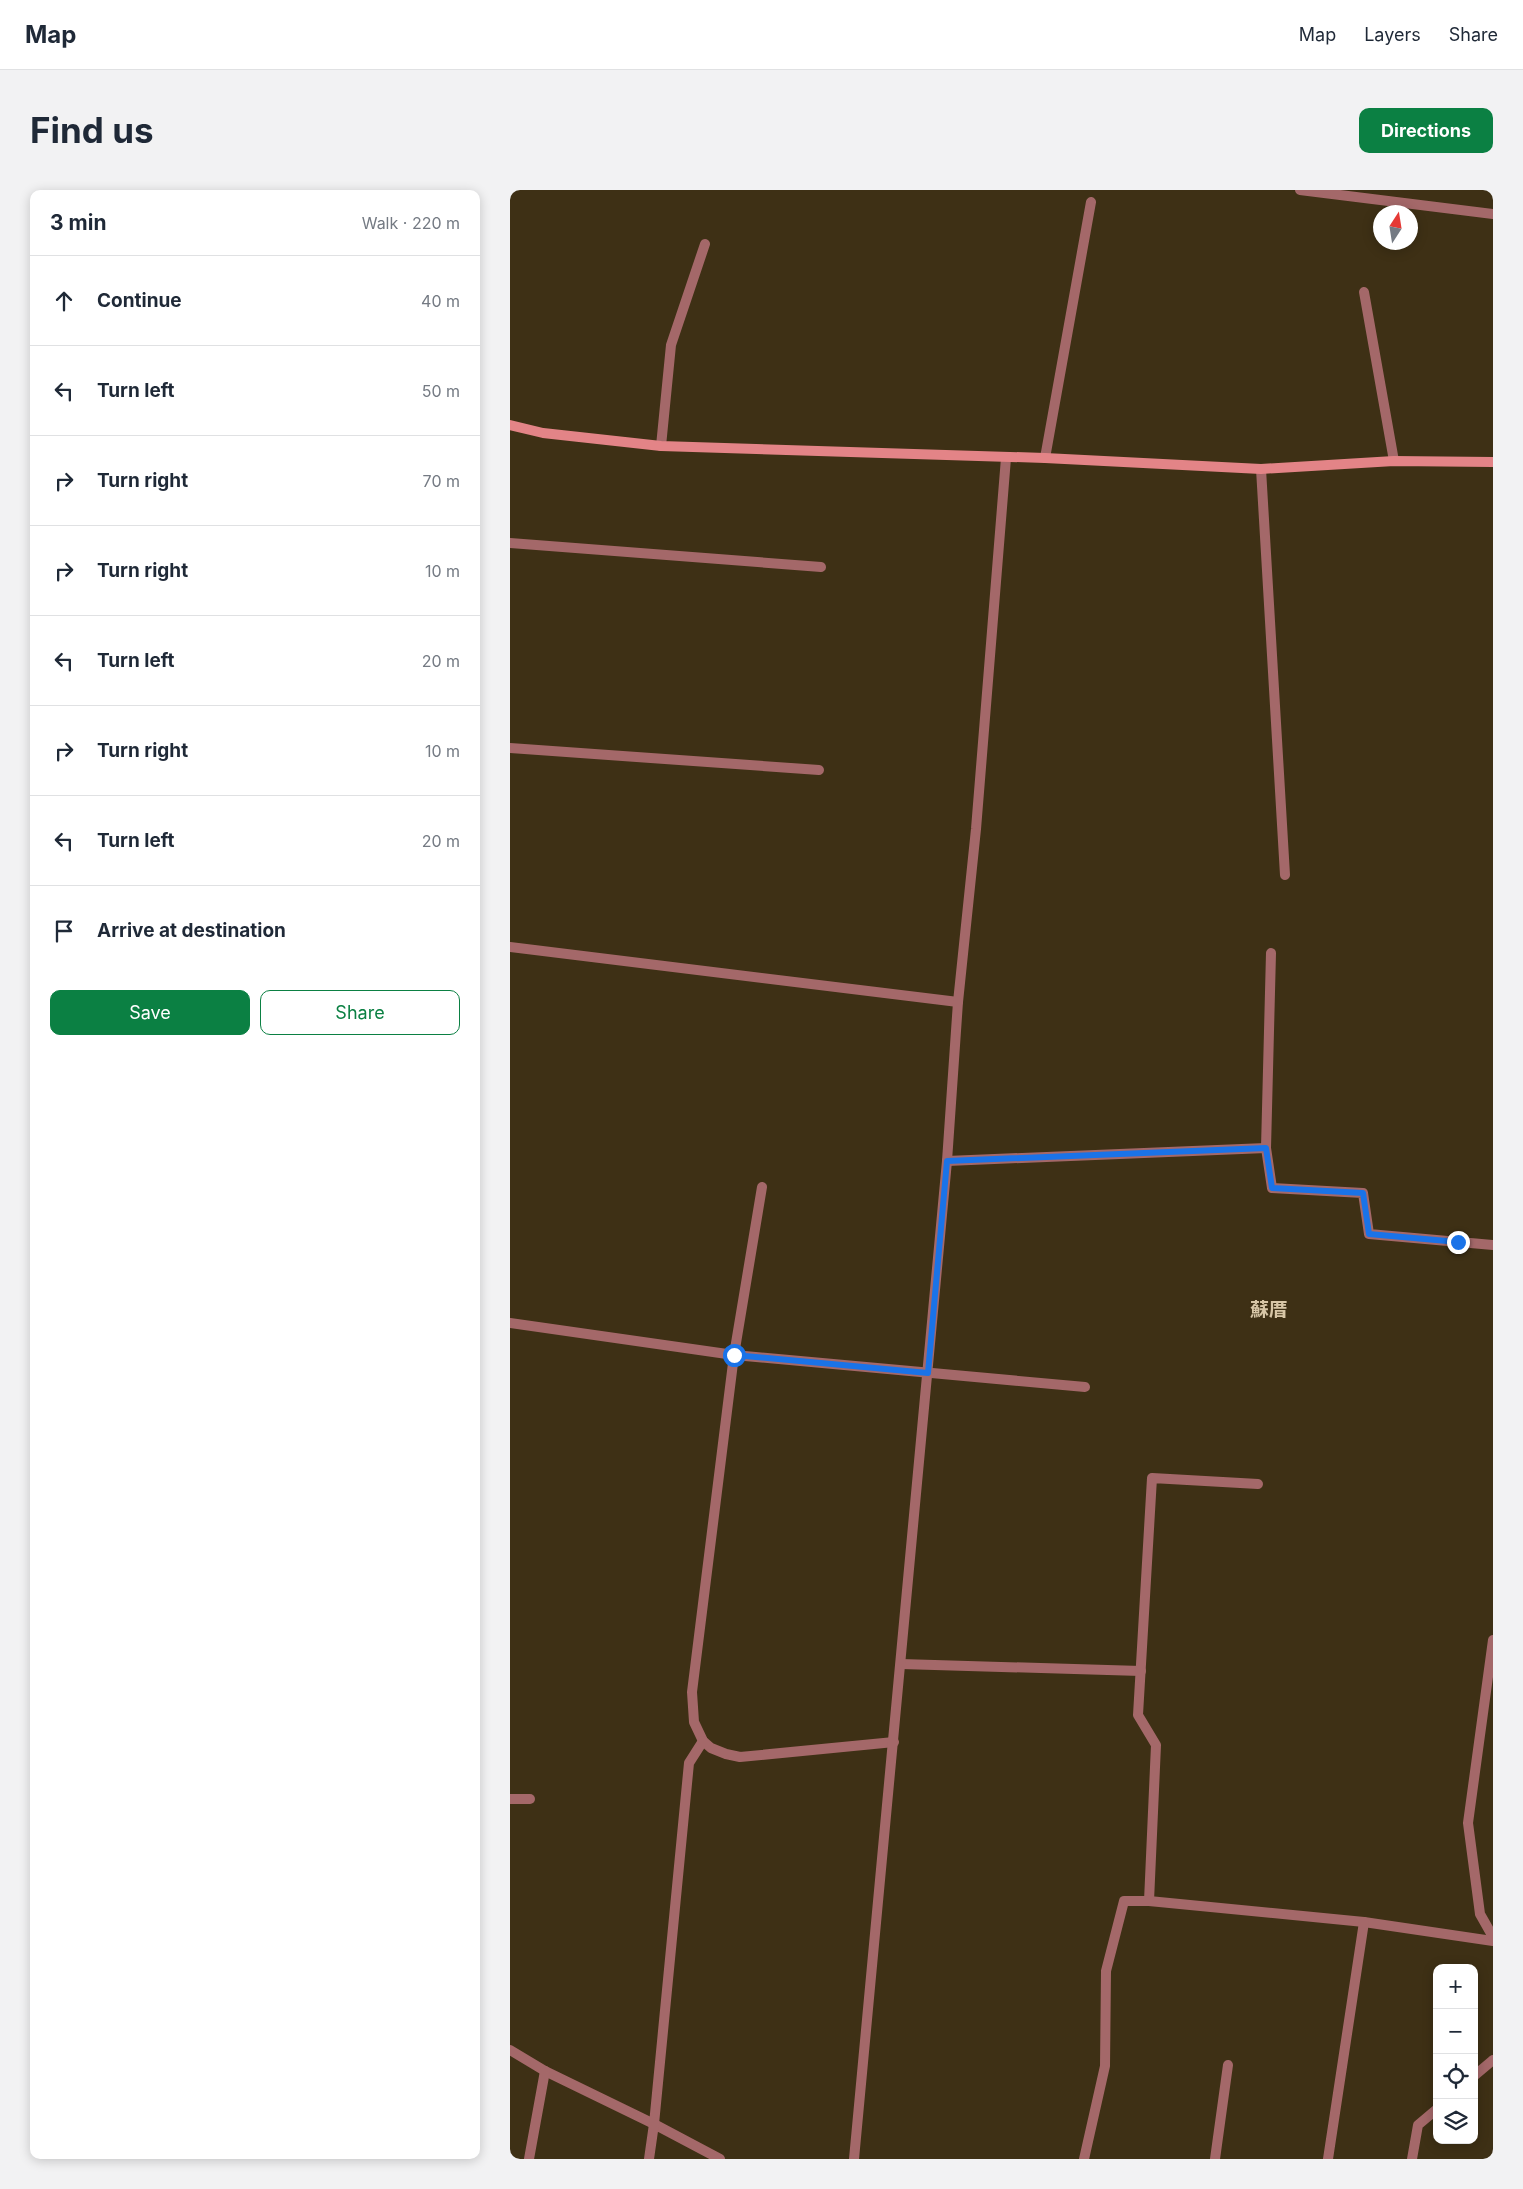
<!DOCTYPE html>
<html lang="en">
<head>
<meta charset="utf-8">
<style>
  :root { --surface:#fff; --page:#f2f2f3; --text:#1f2937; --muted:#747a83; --line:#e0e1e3; --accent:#0b8043 }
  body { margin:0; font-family:Inter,"Noto Sans TC",sans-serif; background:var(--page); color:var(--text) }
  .controls { position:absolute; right:15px; bottom:15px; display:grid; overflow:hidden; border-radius:10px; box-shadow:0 2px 12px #0003 }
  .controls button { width:45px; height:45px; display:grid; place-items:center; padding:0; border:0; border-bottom:1px solid var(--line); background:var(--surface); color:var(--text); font:25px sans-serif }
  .compass { position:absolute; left:863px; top:15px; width:45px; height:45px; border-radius:50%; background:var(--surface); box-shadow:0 2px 12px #0003; rotate:12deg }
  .stop { position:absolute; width:15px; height:15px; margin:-11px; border:4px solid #1a73e8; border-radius:50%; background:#fff }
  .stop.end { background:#1a73e8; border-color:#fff; box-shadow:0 1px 5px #0008 }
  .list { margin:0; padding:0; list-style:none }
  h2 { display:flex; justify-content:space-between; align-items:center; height:65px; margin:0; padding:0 20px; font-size:21px }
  h2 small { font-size:16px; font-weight:400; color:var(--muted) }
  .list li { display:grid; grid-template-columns:32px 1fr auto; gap:15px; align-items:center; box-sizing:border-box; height:90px; padding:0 20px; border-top:1px solid var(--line) }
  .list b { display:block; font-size:19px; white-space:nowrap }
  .list em { font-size:16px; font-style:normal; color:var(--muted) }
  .actions { display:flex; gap:10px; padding:15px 20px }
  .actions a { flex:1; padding:11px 0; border:1px solid var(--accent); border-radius:10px; text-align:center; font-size:18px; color:var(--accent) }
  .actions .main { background:var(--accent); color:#fff }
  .icon { flex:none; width:28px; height:28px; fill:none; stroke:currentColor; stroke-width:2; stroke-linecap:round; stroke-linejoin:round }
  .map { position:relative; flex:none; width:983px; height:1969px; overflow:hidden; border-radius:10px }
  header { display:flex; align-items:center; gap:30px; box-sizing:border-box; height:70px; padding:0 25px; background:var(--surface); border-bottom:1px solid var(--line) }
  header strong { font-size:24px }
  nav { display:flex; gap:28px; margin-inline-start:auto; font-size:18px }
  .intro { display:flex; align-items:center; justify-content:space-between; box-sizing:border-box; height:120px; padding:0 30px }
  h1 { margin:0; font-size:35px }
  .button { padding:12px 22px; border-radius:10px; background:var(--accent); color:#fff; font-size:18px; font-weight:700 }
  main { display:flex; gap:30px; padding:0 30px }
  aside { flex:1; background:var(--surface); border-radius:10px; box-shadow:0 2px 12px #0003 }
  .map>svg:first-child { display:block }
</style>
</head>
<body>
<header>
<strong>Map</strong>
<nav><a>Map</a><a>Layers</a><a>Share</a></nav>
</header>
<div class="intro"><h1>Find us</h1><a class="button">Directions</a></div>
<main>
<aside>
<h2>3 min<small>Walk · 220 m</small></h2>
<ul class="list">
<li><svg class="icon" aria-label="ahead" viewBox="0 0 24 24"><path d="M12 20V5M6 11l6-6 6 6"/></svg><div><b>Continue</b></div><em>40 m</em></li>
<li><svg class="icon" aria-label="left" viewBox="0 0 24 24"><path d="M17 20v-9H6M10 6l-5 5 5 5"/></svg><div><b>Turn left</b></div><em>50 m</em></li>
<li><svg class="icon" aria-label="right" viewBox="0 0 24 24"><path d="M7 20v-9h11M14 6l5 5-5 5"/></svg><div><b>Turn right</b></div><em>70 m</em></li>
<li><svg class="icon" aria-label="right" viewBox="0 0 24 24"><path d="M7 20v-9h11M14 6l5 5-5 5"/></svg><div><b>Turn right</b></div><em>10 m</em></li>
<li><svg class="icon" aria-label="left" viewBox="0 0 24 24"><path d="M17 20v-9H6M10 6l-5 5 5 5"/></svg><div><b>Turn left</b></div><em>20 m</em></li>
<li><svg class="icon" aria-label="right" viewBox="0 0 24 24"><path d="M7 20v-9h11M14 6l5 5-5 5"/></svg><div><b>Turn right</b></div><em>10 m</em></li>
<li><svg class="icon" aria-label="left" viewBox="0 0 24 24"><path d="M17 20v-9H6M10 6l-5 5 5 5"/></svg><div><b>Turn left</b></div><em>20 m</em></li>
<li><svg class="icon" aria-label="arrive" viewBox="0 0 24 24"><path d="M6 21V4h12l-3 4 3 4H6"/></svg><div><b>Arrive at destination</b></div></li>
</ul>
<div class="actions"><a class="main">Save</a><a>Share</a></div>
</aside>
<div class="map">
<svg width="983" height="1969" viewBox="0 0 983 1969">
  <rect width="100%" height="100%" fill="#3e3015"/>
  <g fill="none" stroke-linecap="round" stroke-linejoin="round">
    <g stroke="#a46869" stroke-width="10">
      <path d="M790,0l193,24"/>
      <path d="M854,102l30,169"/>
      <path d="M151,256l10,-101 34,-101"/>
      <path d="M535,268l46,-256"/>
      <path d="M751,279l24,406"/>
      <path d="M0,353l311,24"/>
      <path d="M0,558l309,22"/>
      <path d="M0,757l448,55"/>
      <path d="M756,958l6,40 91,5 6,41 124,11"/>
      <path d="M437,971l319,-13 5,-195"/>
      <path d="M252,997l-28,168 -42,337 2,30 9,19 8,7 15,6 14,3 154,-15"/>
      <path d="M0,1133l224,32 351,32"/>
      <path d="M391,1474l240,7"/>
      <path d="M0,1609h20"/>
      <path d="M639,1711l7,-156 -18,-30 14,-237 106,6"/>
      <path d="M0,1860l35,21 109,53 66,35"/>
      <path d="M964,1886l19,-16"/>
      <path d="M19,1969l16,-88"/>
      <path d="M139,1969l5,-35 35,-361 14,-22"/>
      <path d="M344,1969l93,-998 11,-159 18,-173 30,-371"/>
      <path d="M574,1969l21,-93 1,-95 18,-70h25l215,21 129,19"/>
      <path d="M705,1969l13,-94"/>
      <path d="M818,1969l36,-237"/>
      <path d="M902,1969l6,-34 19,-16"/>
    </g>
    <path stroke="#a46869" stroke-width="10" d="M983,1450l-25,183 12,91 13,23"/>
    <path stroke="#e38487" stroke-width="10" d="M0,235l33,8 118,13 384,12 216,11 133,-8 99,1"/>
  </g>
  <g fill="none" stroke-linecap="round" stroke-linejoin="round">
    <path stroke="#1a73e8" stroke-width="6" d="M224,1165l194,18 19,-212 319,-13 6,40 91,5 6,41 89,8"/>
  </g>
  <g text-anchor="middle" stroke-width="4" stroke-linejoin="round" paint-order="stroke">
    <g font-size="19" font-weight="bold" fill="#d7c6a6" stroke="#3e3015">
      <text x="759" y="1126">蘇厝</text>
    </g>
  </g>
</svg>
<div class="controls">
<button>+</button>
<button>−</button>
<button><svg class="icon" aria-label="locate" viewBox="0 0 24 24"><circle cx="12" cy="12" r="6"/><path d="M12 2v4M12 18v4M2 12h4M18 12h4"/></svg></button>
<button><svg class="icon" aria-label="layers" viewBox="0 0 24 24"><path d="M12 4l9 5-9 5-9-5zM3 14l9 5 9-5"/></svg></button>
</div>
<svg class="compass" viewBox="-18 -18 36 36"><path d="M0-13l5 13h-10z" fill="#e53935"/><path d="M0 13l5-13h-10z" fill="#747a83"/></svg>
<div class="stop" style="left:224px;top:1165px"></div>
<div class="stop end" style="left:948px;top:1052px"></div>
</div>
</main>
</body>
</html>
